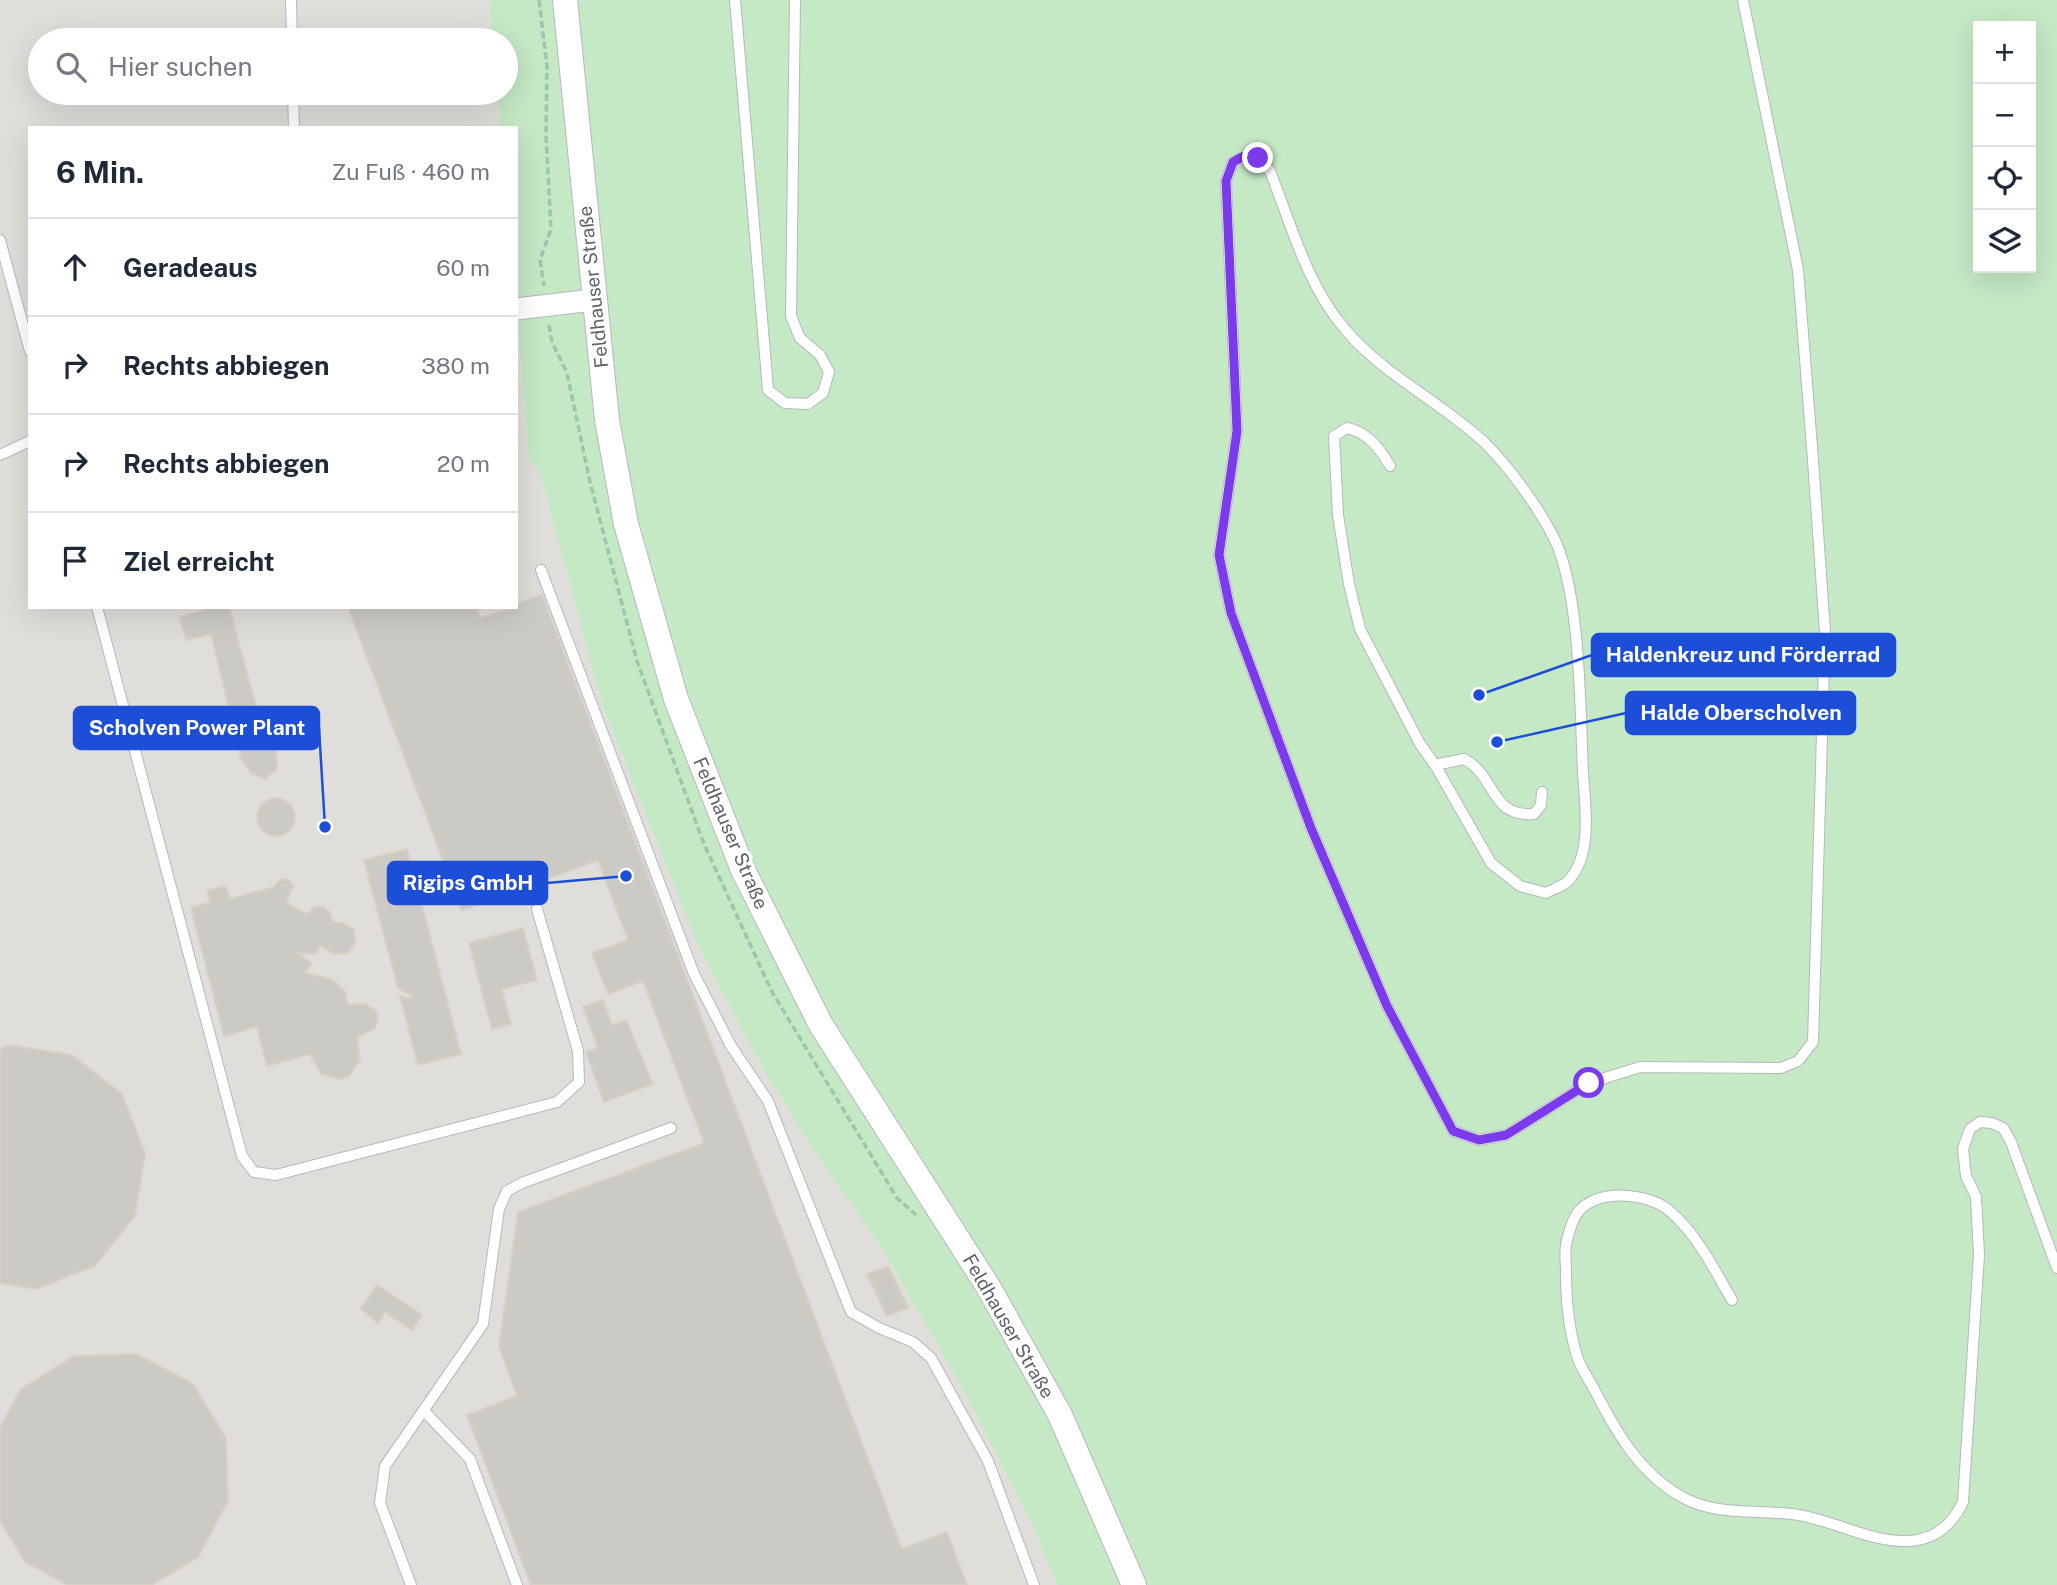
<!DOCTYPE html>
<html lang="de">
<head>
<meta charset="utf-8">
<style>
  :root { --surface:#fff; --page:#f2f2f3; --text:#1f2937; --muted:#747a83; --line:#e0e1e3 }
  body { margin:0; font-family:"Public Sans",sans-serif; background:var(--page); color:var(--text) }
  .controls { position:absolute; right:21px; top:21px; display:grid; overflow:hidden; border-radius:0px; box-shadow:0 7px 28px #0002 }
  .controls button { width:63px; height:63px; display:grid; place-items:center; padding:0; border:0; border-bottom:2px solid var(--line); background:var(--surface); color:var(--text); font:35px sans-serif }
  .stop { position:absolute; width:21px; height:21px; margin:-16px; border:5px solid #7c3aed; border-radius:50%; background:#fff }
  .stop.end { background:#7c3aed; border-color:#fff; box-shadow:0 2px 7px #0008 }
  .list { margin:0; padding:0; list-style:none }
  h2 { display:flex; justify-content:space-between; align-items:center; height:91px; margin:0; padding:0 28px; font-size:30px }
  h2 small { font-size:23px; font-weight:400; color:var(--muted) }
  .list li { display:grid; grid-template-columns:46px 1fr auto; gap:21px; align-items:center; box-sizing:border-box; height:98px; padding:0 28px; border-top:2px solid var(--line) }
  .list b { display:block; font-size:26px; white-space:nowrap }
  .list em { font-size:23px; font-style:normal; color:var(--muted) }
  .icon { flex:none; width:38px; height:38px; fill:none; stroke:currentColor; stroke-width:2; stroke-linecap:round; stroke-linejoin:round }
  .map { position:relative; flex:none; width:2057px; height:1585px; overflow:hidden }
  .search { position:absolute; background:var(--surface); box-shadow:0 7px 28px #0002; left:28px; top:28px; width:490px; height:77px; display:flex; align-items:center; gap:18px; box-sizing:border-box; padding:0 24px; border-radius:38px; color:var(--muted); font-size:26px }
  .panel { position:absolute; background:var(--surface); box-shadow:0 7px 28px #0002; left:28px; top:126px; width:490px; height:483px; border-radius:0px }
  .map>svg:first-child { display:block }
</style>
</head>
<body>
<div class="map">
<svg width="2057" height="1585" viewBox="0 0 2057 1585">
  <rect width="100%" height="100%" fill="#f1efe8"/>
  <path fill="#e0deda" d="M0,0h489l3,40h-452v53h457l3,35h-470v479h486v-294l13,147 11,12 62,233 97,243 62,117 49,80 70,101 80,138 72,140 25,61h-1057z"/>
  <path fill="#c5e8c5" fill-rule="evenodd" d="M489,0h1568v1585h-1000l-25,-61 -72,-140 -80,-138 -70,-101 -49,-80 -62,-117 -97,-243 -62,-233 -11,-12 -13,-147v-185h-16l-3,-35h9v-53h-14zM1978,26h53v242h-53z"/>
  <g fill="#cccac5" stroke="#d6d1c6" stroke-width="2">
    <path d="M542,595l360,954 45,-17 20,53h-436l-64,-170 50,-19 -18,-49 19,-135 186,-69 -61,-162 -35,13 -16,-41 36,-13 -30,-80 -136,51 -114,-304h128l4,11 36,-11v-3z"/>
    <path d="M205,607h24l33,121 23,-7 6,22 -15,4 1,22 -12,10 -14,-6 -10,-15 -30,-124 -25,6 -6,-23 25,-7z"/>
    <circle cx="276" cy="817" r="19"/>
    <path d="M407,849l54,205 -43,11 -18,-69 12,3 1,-3 -15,-8 -34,-128z"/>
    <path d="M280,879l9,1 4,6 -7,17 21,11 7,-7 9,-1 6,5 4,11 10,1 11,7 1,13 -7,10 -13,1 -15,-8 -4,8 -18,-1 13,10 -6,10 28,7 13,13 2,12 17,-1 10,6 3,6 -3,12 -18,10 3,22 -11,16 -10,3 -18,-5 -11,-20 -43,12 -10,-39 -33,9 -33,-128 19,-6 -3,-11 19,-5 4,13 44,-12z"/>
    <path d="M523,928l14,52 -35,9 9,35 -19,5 -23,-86z"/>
    <path d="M603,1000l9,25 14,-5 27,64 -49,18 -18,-50 12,-4 -15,-41z"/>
    <path d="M9,1045l63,10 50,39 23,59 -10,63 -40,50 -59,23 -36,-6v-234z"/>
    <path d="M888,1266l20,42 -21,8 -20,-42z"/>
    <path d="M377,1285l45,30 -10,15 -27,-18 -7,11 -17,-14z"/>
    <path d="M137,1354l56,30 33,54 2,63 -30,56 -46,28h-84l-43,-23 -25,-41v-94l21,-38 53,-33z"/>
  </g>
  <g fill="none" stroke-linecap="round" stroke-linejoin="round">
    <g stroke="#b5b8bc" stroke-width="12">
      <g id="service">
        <path d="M291,0l1,40"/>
        <path d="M735,0l33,390 17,13 23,1 15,-11 6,-21 -9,-17 -20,-17 -9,-22 4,-316"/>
        <path d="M293,93l1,35"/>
        <path d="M0,240l30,111"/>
        <path d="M0,455l30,-14"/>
        <path d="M1390,466c-10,-17 -22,-34 -43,-38l-13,8 4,79 11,69 11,45 60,115 15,21 29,-6c33,17 25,58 70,55l7,-9 1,-13"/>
        <path d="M541,570l153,404 37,72 37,55 83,211 28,16 34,14 18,16 57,103 46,124"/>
        <path d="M97,607l145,549 12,16 22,3 281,-73 22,-20 -1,-31 -41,-142"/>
        <path d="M1435,765l56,98 29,23 26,7c7,-4 18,-7 23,-13 24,-26 16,-75 14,-108 -3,-63 -2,-181 -30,-236 -17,-32 -43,-68 -69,-94 -44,-41 -100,-66 -140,-114 -37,-43 -53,-104 -74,-157 -13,-14 -19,-18 -37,-9l-7,19 11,250 -18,124 12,58 80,215 76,178 66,125 26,9 27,-5 83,-52 51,-16 141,1 17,-7 15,-19 12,-410 -12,-172 -15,-190 -55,-270"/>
        <path d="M1732,1300c-17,-29 -34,-64 -60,-87 -21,-21 -79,-26 -96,2 -4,7 -7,17 -9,25 -3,10 -1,22 -1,32 0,26 3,58 11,84 3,11 11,22 17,33 22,43 48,89 94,111 33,16 76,9 110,15 14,2 28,7 41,11 48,17 98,31 124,-24l16,-247 -3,-58 -10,-21 -3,-27 7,-20 10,-7 12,1 11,5 8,14 46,126"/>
        <path d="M424,1411l46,48 47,126"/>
        <path d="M411,1585l-31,-82 5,-37 98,-142 16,-115 8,-18 15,-8 149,-55"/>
      </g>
    </g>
    <g stroke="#b5b8bc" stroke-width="23">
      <path id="minor" d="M516,309l77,-9"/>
    </g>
    <g stroke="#b5b8bc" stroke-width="26">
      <path id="tertiary" d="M565,0l42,420 19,104 50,175 67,171 78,155 168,263 71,127 74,170"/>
    </g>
    <g stroke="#9cc7a9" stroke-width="3.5" stroke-dasharray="7 3.5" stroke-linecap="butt">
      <path d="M539,0l8,66 -1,70 5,93 -11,31 4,26"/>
      <path d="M549,325l3,17 15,31 23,109 47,179 67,183 68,148 125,206 19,17"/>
    </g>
    <use href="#service" stroke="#fff" stroke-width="10"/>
    <use href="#minor" stroke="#fff" stroke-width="21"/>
    <use href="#tertiary" stroke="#fff" stroke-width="24"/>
  </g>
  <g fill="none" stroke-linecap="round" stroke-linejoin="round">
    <path stroke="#7c3aed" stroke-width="9" d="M1258,158l-12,-3 -13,7 -7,19 11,250 -18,124 12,58 80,215 76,178 66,125 26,9 27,-5 83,-52"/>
  </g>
  <g text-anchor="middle" stroke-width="7" stroke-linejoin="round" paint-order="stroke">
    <g font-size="19" fill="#5f6368" stroke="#fff">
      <text transform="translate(593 287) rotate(-96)" y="7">Feldhauser Straße</text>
      <text transform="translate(731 833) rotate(67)" y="7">Feldhauser Straße</text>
      <text transform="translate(1009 1326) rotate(60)" y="7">Feldhauser Straße</text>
    </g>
  </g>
  <path fill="none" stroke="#1d4ed8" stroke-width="2.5" d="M1479 695L1592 655M1497 742L1626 713M325 827L319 728M626 876L547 883"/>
  <g fill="#1d4ed8" stroke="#fff" stroke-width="2.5">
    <circle cx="1479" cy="695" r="7"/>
    <circle cx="1497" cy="742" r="7"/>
    <circle cx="325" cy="827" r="7"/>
    <circle cx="626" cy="876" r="7"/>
  </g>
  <g fill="#1d4ed8" stroke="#1d4ed8" stroke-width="2.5">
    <rect x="1592" y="634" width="303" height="42" rx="7"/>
    <rect x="1626" y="692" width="229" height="42" rx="7"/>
    <rect x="74" y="707" width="245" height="42" rx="7"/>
    <rect x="388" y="862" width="159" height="42" rx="7"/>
  </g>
  <g font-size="21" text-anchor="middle" font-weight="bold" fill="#fff">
    <text x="1743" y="662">Haldenkreuz und Förderrad</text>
    <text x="1741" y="720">Halde Oberscholven</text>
    <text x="197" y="735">Scholven Power Plant</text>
    <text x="468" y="890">Rigips GmbH</text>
  </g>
</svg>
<div class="controls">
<button>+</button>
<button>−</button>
<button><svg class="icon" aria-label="locate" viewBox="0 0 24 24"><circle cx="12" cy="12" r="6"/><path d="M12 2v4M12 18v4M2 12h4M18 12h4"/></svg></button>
<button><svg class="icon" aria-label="layers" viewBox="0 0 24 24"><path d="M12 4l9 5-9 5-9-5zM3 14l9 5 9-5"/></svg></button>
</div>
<div class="stop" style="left:1589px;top:1083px"></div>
<div class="stop end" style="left:1258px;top:158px"></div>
<div class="search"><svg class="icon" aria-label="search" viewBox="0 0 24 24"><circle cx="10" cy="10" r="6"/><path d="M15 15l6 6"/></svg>Hier suchen</div>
<section class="panel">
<h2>6 Min.<small>Zu Fuß · 460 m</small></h2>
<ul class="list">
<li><svg class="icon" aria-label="ahead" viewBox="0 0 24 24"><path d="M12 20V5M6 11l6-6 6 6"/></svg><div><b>Geradeaus</b></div><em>60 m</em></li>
<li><svg class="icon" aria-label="right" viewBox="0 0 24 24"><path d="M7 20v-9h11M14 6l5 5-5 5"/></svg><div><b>Rechts abbiegen</b></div><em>380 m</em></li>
<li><svg class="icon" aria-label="right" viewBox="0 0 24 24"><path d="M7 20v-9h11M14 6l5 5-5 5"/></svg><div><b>Rechts abbiegen</b></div><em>20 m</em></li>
<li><svg class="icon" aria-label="arrive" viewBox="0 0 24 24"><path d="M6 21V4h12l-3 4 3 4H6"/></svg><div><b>Ziel erreicht</b></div></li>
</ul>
</section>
</div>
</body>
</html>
